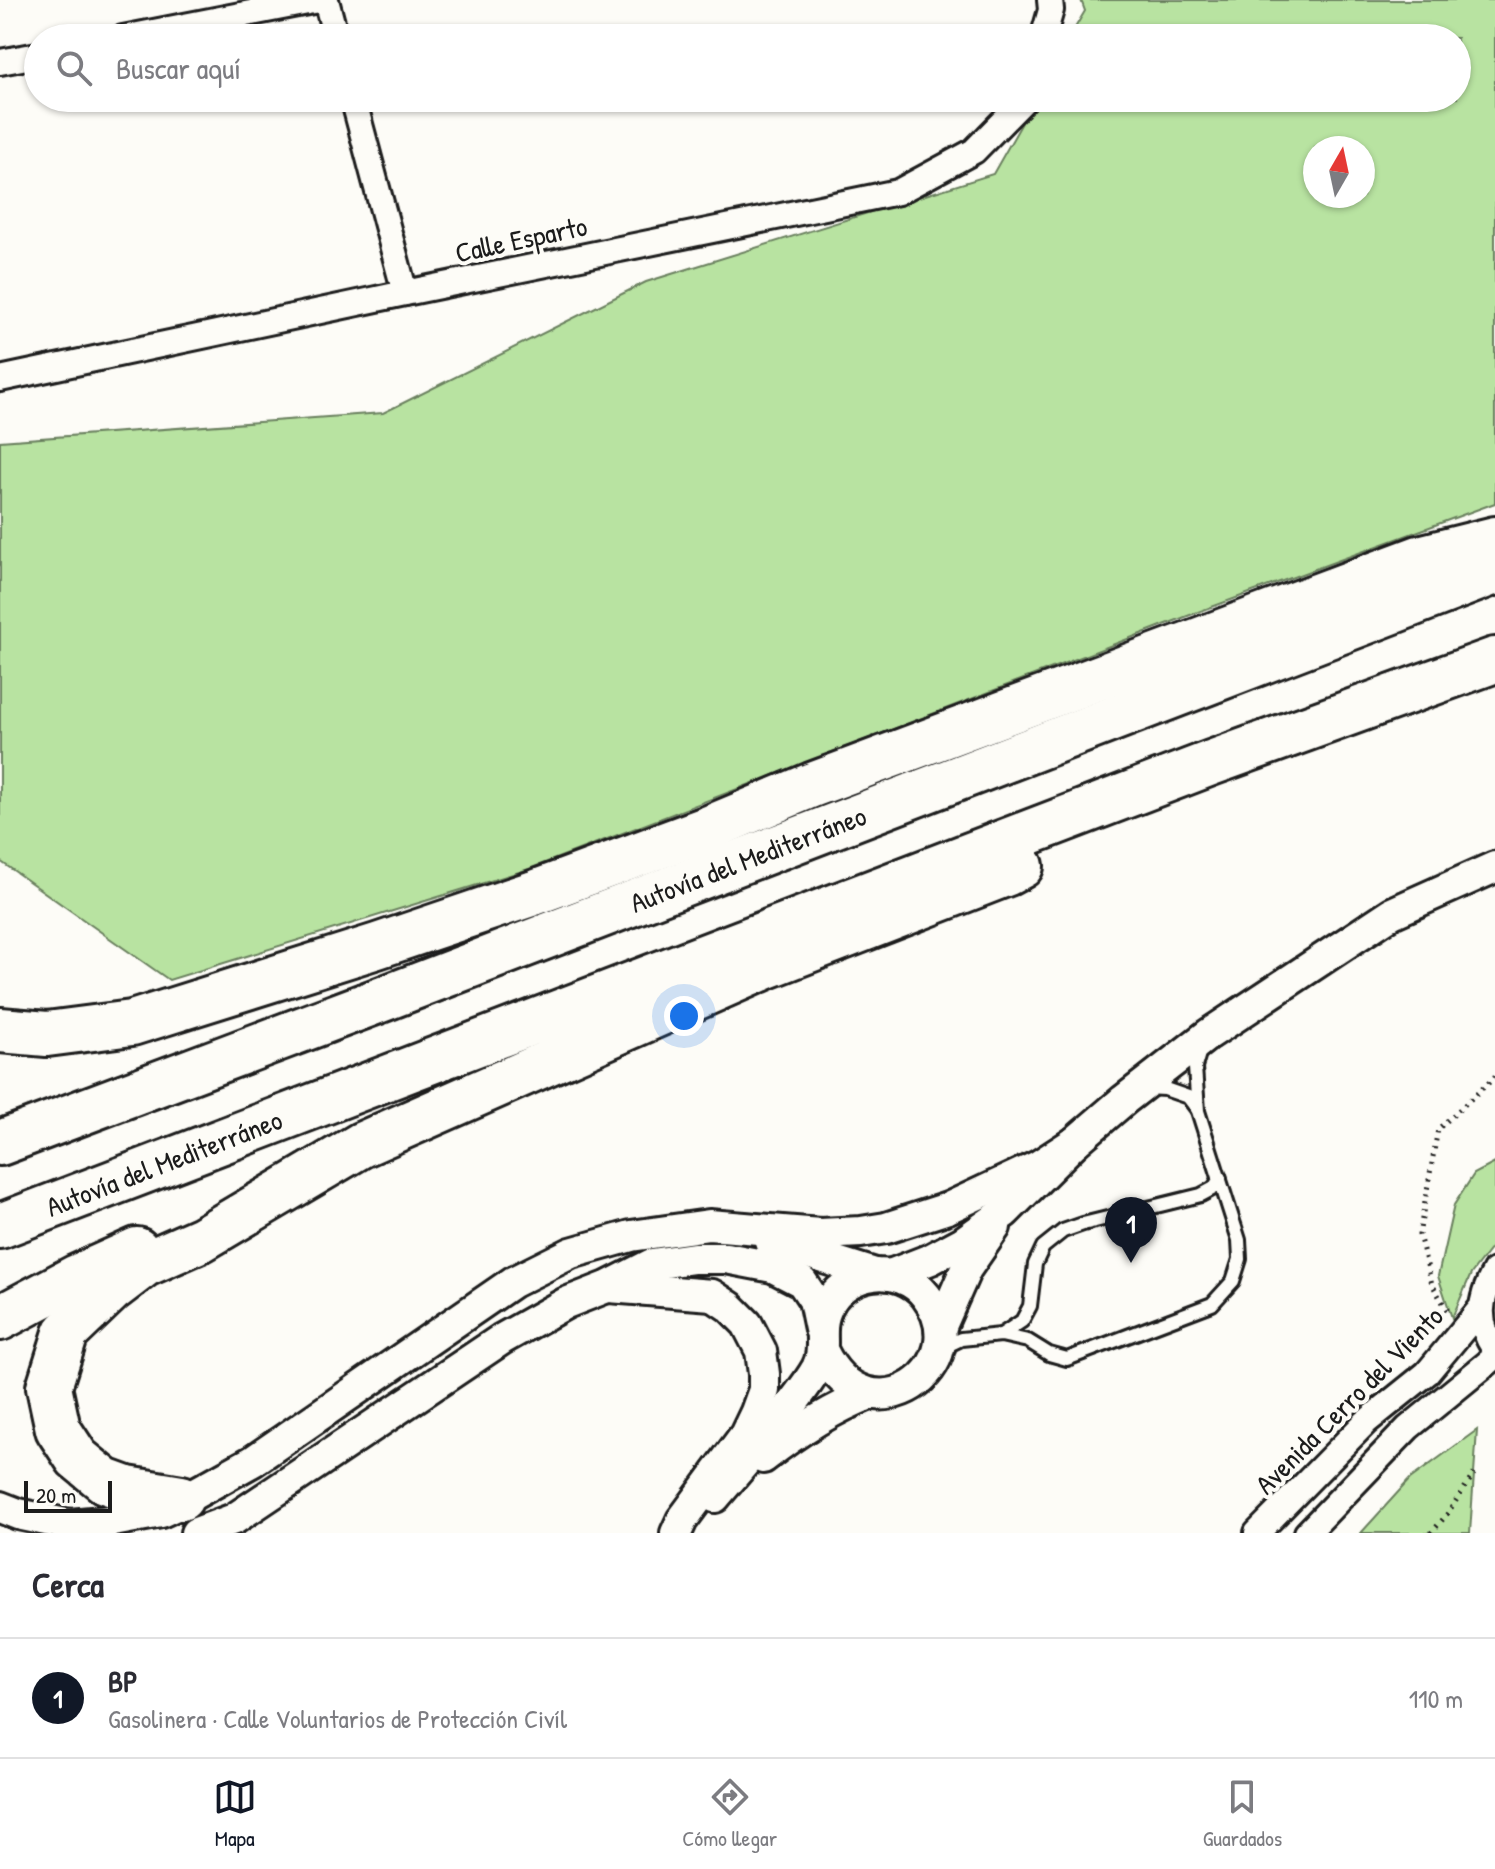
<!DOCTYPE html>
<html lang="es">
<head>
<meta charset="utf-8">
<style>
  :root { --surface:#fff; --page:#f2f2f3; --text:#2b2b33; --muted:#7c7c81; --line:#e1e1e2; --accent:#111827 }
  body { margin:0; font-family:"Patrick Hand",sans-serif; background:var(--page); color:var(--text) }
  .compass { position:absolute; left:1303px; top:136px; width:72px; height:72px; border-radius:50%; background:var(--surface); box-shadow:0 2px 6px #0004; rotate:9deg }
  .scale { position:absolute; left:24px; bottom:20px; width:88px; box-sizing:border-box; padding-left:8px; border:4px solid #1c1c1c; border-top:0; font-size:22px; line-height:28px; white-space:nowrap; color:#1c1c1c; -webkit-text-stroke:6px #fdfcf7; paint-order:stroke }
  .you { position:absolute; left:684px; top:1016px; width:28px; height:28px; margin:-20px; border:6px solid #fff; border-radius:50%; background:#1a73e8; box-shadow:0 0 0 12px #1a73e833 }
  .badge { display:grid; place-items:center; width:52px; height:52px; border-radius:50%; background:var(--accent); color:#fff; font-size:26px; font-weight:700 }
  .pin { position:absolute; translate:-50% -66px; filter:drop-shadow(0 2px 4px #0008) }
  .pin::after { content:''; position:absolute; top:42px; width:28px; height:24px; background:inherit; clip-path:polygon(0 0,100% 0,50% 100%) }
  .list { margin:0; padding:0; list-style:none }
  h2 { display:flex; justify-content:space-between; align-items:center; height:104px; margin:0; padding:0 32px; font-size:34px }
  h2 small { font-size:26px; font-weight:400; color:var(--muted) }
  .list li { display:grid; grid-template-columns:52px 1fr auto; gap:24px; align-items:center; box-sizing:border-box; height:120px; padding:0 32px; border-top:2px solid var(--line) }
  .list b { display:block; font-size:30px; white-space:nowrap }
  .list p { margin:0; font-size:26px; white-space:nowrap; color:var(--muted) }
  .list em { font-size:26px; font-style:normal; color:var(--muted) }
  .icon { flex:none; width:44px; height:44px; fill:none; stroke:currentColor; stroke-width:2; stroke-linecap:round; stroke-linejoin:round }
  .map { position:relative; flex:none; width:1495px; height:1533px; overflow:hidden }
  .search { position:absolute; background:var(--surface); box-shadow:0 2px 6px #0004; left:24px; right:24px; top:24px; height:88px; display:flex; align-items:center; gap:20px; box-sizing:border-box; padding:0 28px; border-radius:44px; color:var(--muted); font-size:30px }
  .sheet { height:224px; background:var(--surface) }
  nav { display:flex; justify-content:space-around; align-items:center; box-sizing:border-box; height:112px; border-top:2px solid var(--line); background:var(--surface); font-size:22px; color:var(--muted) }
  nav a { display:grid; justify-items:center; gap:4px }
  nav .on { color:var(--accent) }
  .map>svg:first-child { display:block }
</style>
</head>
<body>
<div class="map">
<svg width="1495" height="1533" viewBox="0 0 1495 1533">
  <rect width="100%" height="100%" fill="#fdfcf7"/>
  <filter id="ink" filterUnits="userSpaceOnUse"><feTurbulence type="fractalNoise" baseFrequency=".0125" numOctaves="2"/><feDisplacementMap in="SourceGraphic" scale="16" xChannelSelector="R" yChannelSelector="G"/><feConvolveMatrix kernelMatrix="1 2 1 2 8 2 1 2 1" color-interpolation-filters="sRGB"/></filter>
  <g filter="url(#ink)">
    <g fill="#b8e3a1" stroke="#6a805e" stroke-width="2" fill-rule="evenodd">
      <path d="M1081,0h414v503l-297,109 -669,257 -360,111 -169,-119v-420l383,-28 263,-131 347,-108 43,-76h421v-60h-388l16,-27zM1315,148h48v48h-48z"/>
      <path d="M1495,1163v83l-4,2 -20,26 -19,44 -14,-42 16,-71 20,-31z"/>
      <path d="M1477,1430l-7,103h-109l49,-54z"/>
    </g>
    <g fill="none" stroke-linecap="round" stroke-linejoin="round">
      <g stroke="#1c1c1c" stroke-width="18">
        <g id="service">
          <path d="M1146,1088l19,1 23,8 9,12"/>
          <path d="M1001,1335l21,-14 8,-15 5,-42 8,-17 20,-16 20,-7 118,-29 13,-7 6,-10"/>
          <path d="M940,1349l21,-10 40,-4 27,6 21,13 18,5 145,-55 21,-23 7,-22 -1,-19 -41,-129 -3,-44 5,-17"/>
        </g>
      </g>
      <g stroke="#1c1c1c" stroke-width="30">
        <g id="minor">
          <path d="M326,0l10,38"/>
          <path d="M123,38l195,-38"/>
          <path d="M1043,38l8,-28 -1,-10"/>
          <path d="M0,62l38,-7"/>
          <path d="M353,98l52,195"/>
          <path d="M0,379l405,-86 493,-101 76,-41 52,-53"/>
          <path d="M1495,1271c-16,28 -19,51 0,79"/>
          <path d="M1257,1533l109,-111 61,-49 54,-65"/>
          <path d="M1307,1533l101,-105 87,-71"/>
        </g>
      </g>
      <g stroke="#1c1c1c" stroke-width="36">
        <g id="tertiary">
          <path d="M770,1241l105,33"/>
          <path d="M890,1275l41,-16 32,-17 42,-30 70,-70 49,-42 85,-66 183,-121 103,-46"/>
          <path d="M609,1287l103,8 18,12 17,17 14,27 3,23v16l-8,22 -11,23 -63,85 -6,13"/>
          <path d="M941,1326l25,-57 29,-42"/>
          <path d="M763,1458c33,-26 68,-49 107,-64"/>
          <path d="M715,1497c24,-28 48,-55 70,-84 11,-15 23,-29 32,-45 12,-23 -4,-42 15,-69 9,-13 25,-22 41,-24 19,-3 41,5 53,21 54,70 -57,149 -103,56"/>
          <path d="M0,1507l18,7 52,11 43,-4 48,-9 13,-6 7,-8 11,-3 61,-34 260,-179 58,-29 60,-17 78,-11 111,9 41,-2 25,-4 62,-20 90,-42 37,-24"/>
          <path d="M196,1533l38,-14 268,-180 64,-36 41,-16 45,-23 42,-6h32l47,9 29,15 12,18 6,29"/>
        </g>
      </g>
      <g stroke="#1c1c1c" stroke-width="50">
        <g id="motorway">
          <path d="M0,1030l47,4 85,-11 245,-77 157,-53 175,-65 103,-43 607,-227 76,-19"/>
          <path d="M0,1143l375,-141 1120,-430"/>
          <path d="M0,1226l1211,-463 284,-103"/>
          <path d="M0,1318l77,-41 60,-27"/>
          <path d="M181,1498l-54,-9 -22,-8 -28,-23 -19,-29 -9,-42 17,-54 45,-43 34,-26 57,-25 159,-94 404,-178 243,-94 13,-7"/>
        </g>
      </g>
      <g stroke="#1c1c1c" stroke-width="5" stroke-dasharray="2 6" stroke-linecap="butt">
        <path d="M1447,1310l-15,-26 -13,-49 19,-106 57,-52"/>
        <path d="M1431,1533l14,-16 29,-43"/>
      </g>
      <use href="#service" stroke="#fdfcf7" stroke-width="12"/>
      <use href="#minor" stroke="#fdfcf7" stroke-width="24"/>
      <use href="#tertiary" stroke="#fdfcf7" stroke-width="30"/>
      <use href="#motorway" stroke="#fdfcf7" stroke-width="44"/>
    </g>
  </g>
  <g text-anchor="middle" stroke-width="8" stroke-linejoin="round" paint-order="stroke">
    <g font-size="28" fill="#1c1c1c" stroke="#fdfcf7">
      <text transform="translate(521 239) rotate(-12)" y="10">Calle Esparto</text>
      <text transform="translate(748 859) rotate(-21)" y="10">Autovía del Mediterráneo</text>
      <text transform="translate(164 1163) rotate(-21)" y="10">Autovía del Mediterráneo</text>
      <text transform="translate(1349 1400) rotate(-45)" y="10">Avenida Cerro del Viento</text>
    </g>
  </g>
</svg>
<svg class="compass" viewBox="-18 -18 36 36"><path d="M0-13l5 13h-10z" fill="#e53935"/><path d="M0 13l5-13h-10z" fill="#7c7c81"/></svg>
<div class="scale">20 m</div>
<div class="you"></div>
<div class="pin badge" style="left:1131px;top:1263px">1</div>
<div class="search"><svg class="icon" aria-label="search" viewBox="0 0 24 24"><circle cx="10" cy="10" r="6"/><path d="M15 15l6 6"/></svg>Buscar aquí</div>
</div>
<section class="sheet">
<h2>Cerca<small></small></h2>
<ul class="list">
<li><span class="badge">1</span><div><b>BP</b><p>Gasolinera · Calle Voluntarios de Protección Civíl</p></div><em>110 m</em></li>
</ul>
</section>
<nav>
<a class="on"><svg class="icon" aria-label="map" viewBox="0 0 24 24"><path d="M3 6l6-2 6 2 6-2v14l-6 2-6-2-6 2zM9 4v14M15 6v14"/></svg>Mapa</a>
<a><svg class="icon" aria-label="directions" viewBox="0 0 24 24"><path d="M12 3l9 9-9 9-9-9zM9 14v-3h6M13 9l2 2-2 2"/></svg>Cómo llegar</a>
<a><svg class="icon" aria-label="saved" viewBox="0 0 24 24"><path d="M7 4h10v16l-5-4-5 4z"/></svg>Guardados</a>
</nav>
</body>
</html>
